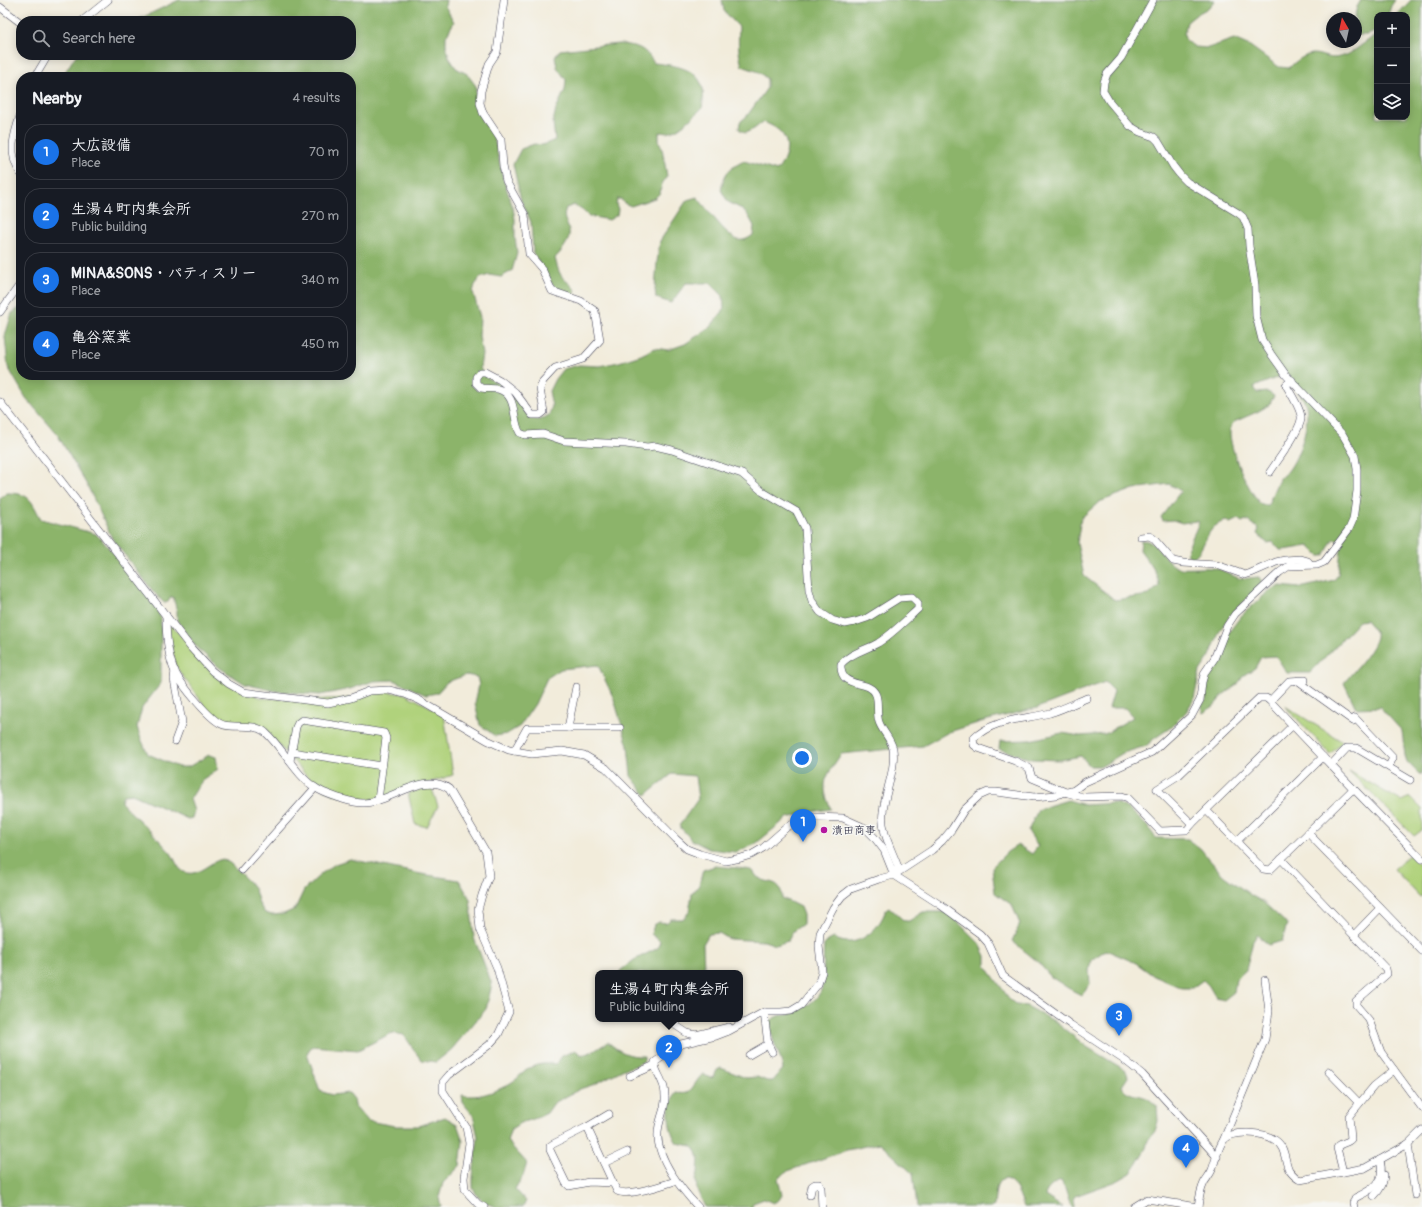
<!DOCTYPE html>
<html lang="en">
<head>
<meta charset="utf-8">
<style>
  :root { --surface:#171b24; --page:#20242c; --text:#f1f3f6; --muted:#9ea1a6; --line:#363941; --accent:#1a73e8 }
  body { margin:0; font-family:Pangolin,"Klee One",sans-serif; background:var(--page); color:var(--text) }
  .controls { position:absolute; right:12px; top:12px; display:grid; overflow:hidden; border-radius:8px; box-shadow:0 2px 10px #0003 }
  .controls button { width:36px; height:36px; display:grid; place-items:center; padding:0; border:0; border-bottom:1px solid var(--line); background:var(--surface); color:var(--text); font:20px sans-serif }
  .compass { position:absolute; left:1326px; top:12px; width:36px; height:36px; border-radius:50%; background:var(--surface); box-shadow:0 2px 10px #0003; rotate:351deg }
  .you { position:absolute; left:802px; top:758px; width:14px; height:14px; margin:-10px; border:3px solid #fff; border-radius:50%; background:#1a73e8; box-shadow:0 0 0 6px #1a73e833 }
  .badge { display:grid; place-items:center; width:26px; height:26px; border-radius:50%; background:var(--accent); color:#fff; font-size:13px; font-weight:700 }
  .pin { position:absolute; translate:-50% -33px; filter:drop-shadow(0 1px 2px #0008) }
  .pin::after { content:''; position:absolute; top:21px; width:14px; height:12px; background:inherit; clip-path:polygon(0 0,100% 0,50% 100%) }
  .popup { position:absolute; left:595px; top:970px; width:148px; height:52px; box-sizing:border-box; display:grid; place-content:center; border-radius:8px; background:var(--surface); filter:drop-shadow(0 1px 3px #0005); font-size:13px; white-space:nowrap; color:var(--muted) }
  .popup b { font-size:15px; color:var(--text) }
  .popup::after { content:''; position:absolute; left:50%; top:100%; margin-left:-8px; border:8px solid transparent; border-top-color:var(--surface) }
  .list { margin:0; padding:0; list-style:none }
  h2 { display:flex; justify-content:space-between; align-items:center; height:52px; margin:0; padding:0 16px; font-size:17px }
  h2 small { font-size:13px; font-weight:400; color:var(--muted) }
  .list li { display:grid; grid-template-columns:26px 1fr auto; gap:12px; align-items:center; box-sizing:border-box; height:56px; margin:0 8px 8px; padding:0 8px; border:1px solid var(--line); border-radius:16px }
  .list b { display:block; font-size:15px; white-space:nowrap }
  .list p { margin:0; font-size:13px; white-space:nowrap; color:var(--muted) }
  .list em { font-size:13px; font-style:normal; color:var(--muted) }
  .icon { flex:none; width:22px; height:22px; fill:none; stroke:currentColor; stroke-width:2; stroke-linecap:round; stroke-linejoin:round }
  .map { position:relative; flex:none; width:1422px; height:1207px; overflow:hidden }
  .search { position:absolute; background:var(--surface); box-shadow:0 2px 10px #0003; left:16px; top:16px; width:340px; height:44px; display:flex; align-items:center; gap:10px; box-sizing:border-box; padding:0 14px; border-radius:16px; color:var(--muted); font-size:15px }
  .panel { position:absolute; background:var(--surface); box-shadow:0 2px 10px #0003; left:16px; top:72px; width:340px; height:308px; border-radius:16px }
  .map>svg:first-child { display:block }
</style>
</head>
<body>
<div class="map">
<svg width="1422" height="1207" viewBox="0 0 1422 1207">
  <rect width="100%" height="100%" fill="#f6f6f2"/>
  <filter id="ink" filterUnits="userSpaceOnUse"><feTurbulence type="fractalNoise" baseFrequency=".025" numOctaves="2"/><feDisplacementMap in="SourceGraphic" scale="8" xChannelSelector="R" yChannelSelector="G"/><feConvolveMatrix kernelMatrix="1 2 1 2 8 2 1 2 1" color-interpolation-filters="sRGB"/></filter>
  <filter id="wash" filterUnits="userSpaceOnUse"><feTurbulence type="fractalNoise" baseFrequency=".012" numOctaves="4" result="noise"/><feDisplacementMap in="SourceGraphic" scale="16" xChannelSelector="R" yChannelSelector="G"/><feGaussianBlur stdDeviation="0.9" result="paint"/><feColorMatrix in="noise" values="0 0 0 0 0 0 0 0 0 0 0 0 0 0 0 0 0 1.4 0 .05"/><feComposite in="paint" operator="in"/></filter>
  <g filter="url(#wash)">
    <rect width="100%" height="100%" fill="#f2ecdb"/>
    <g fill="#b0d27b" stroke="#697a5b">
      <path d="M166,620l63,64 33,14 40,2 49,-2 28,-7 26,3 39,20 9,61 -52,17 -33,8 -33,-5 -22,-12 -25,-28 -28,-29 -35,-1 -17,-15 -32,-43z"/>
      <path d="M1285,706l58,36 -13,12z"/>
      <path d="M1349,771l52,30 9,-4 12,12v21l-8,6z"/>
      <path d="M431,786l7,20 -11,21 -12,-3 -7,-31z"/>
      <path d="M1410,854l12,14v28l-2,1 -26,-28z"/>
    </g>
    <g fill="#8cb46b" stroke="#576b53" fill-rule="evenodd">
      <path d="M179,0h267l-1,6 9,16 -8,14v9l3,12 7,11 11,6 9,12v17l6,18 9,9 4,12 8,36 10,30 2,11v18l2,16 -5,18 -11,6 -12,-2 -9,3 -5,7 -2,7 7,25 -1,19 3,18 -2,14 5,9 14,7 14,12 18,23 9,1 9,-5 3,-9 -3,-15 6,-12 8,-10 16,-4 20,1 20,-4 22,-7 14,-7 13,2 17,-6 24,-16 15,-18 -1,-14 -12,-13h-25l-15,20 -15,-5 -1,-9 2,-27 3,-21 27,-41 10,-3c9,10 30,40 41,43 6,1 11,-2 15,-5l1,-9 -6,-11 -8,-7 -12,-6 -7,-12c4,-18 6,-20 23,-29l33,10c16,-21 13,-40 -14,-49l-9,7 -9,4 -6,-4 1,-7 7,-6 20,-28v-9l-8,-7 -17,-6c-4,-14 -4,-25 -3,-39l-15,-16 -2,-11h493l-7,8 -11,6 -10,8 -3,12 2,7 9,6 13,1 26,-9 16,7 29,21 10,1c6,-6 14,-13 24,-14 9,0 16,6 27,3 14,-3 24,-16 37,-22v82h30v-102h-10l14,-15h11v774h-3l-12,-12 -2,-6 -3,-25 -22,-24 -24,1 -12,-25c7,-9 35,-39 32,-50 -2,-4 -7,-9 -10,-13l-7,1 -49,52h-23l-11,-17 -15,1 -6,11 -11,7 -7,10 -13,9 -10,12 -11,7 -2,-8 5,-5 1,-20 12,-17 10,-31 12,-16 28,-25 11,-5 20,2 34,-8 4,-5 3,-26 -4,-10h-4l-9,17h-5l-10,-10c-10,1 -20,4 -29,4l-7,-8 -6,1 -10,-9 2,-5 -1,-1 -12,-8 -4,2 -4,-3 -8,4 -5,-3c-4,3 -10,5 -13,9 -7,8 -10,24 -20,29l-5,-4c2,-12 8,-21 12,-32l-3,-1 -14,2 -9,-3 -10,1 -2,-4 20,-26 -12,-7 -35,5 -35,13 -18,16 -4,25 7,33 31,24 34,-5 10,-9c-1,-14 -11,-25 -19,-36l1,-9c13,-4 23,19 35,26 6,3 28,0 36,1 10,1 17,6 26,10 6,2 15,-1 21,-1l4,7 -31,29 -12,17 -10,26 -10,15 -6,28 -8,13 -16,16 -15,10 -9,8 -23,7 -21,13h-12l-9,-10 -21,4 -29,-1 -32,-10 1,-8 30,-1 32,-7 18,3 25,-2 28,-17 -8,-9h-16l5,-17 -9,-9 -68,26 -53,13 -35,11 -26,14 -82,8c-5,8 -16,22 -16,31 -1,8 3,17 6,24l-20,3 -24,6 -33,27 -19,7 -26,-3 -17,-9 -13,-14 19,-27 -3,-23 -23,-2 -26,21 -15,-19 -3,-30 -14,-47 -16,-34 -37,4 -14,9 -12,26 -15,22 -13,8 -12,2 -15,-11 -5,-22 4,-18 -2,-8 -11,-2 -19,7 -10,11 -11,2 -32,-15 -20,1 -24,8 -30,6 -45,-4 -30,-7 -25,-16 -23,-20 -20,-27v-10l-4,-14h-2l-3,5 -3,1 -2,-1 -11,-12 -39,-50 -25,-53 -31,-53 -31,-36 -18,-31 -3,-31 7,-23 9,-6v68h330v-298h-289l14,-22h275v-34h-216zM1281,376c9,8 19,15 24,27 7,17 -6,54 -17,68 -2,2 -5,4 -7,6 -6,8 -9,19 -13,28h-7c-13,-16 -32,-54 -31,-75 0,-3 2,-6 4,-8l25,-11 10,-6 5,-9 -6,-4 -11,1 -3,-6z"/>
      <path d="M1361,0h34l-4,6 -3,9h-11v16l-10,4h-11v-17h-2l3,-11z"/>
      <path d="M620,44c18,2 24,3 34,19 18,2 44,4 49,26 1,5 0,13 -1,19 -8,8 -28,29 -40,24l-3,1v8l3,7 5,28 -5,8 -2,9 -5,5 -24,8 -7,-3 -3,-4h-4l-1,5 2,5 -1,6 -8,5 -20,-4 -7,-6 -8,-5 -8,3c-4,11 0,12 3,22 2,10 -7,21 -14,28 2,8 4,17 10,22 5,4 8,6 11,12l-3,3 -19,-8 -21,-34 -2,-31 -10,-22 -8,-36 8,-15 13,-5 9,1 12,-5 -2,-18 3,-13 9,-19 1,-10 -9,-13 -2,-10 5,-7 36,-4z"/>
      <path d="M7,493c24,0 24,8 34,26l55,15 16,17 43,54 6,14v64l-19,25 -5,19 4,12 7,15 30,13h10l21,-12 7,2 2,12 -15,10 -13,20 4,12 -2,7 -4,1 -56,-25 -9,1 -2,7c8,10 19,18 28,28 8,7 14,15 21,22 6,7 7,19 17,21 12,3 23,-12 36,-14l8,5 18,18 6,8 4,14 6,9 7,2 12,-1 11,-5 9,-19 17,-16 14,-10 15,-5 71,15 38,6 11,19 4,39 18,46 -6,25 -35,41 -15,12 -15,-2 -17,-25 -12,-2 -34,17 -46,-4 -5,7 13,38 12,4 17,-2 5,6 1,7 13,15 27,5h23l27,-9 12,7 6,17 -3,25 -17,17 -4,14 2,10h-441v-709z"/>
      <path d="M1068,800l17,5 32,-2 13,7 17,16 9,12 32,1 13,10 6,8 16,18 29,21 11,6 24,22 -5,17 -13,4 -12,-10 -4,6 -7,29 -10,9 -2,13 -10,8 -8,-2 -7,-12 -6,-6 -11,8h-10l-28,-12 -18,-13 -30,-13 -15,10 -2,11 1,13 -9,11 -13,-7 -17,-11 -14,-16 -25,-20 8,-17 -8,-19 -17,-12 -3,-26 15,-15 11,-7 14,9 6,-8 -10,-15 10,-21 13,-5z"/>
      <path d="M715,866c8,1 32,2 38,5 2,2 3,6 6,7 12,7 22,1 23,20l18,9 3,8v9l-10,7 -5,10 -12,4 -12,-4 -35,-2 -10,-6 -10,1 -6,10 1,26 4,3h-88v-2l14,-11 24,-12 2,-7 -9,-7 3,-9 5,-3 7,1 5,-4h12l6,-7 3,-18 7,-9 4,-15z"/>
      <path d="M889,907l13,12 4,2h3l14,-9h25l32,32 6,12v10l22,31 8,8 11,1 27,15 33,26 38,23 2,3 1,4 -6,9c3,8 14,9 22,11 5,1 9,6 13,9l1,15 -3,10 -7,9 -2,8 -15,25 -14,8 -42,15 -2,3 1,8h-2l-2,-3 -7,-22 -2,-1c-7,2 -15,8 -16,15l17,11h-38c-3,-8 -9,-28 -20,-28 -2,1 -5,2 -6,4 -3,6 -3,16 -4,22l-4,2h-73l-4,-33 -33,-31 -33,7 -62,22 -7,7 4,16 -3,5 -6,3 -9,-4 -11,4 -1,4h-47l-8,-17 -1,-10 2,-8 1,-15 -7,-11 -15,-3c-9,-14 -12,-36 -1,-50 3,0 7,1 10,0 6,-1 11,-15 17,-19l7,4 4,-1 3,-7 4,-2 25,10 11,-1 10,4h6l10,-12c-2,-16 -15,-32 -12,-48 8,-9 14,-4 22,-8 41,-19 28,-32 31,-68l4,-4 6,-3c22,13 46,-8 52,-29z"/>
      <path d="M608,1042c10,9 21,15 36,14v5l-9,5 -11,3 -29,15 -15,5 -26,14 -7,10 -8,4 -19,6 -9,6 -4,12 20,22 -4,13 -8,13 11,12 -3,6h-27l-8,-3 -10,-7 -5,-9v-12l5,-39 -5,-22 -10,-12 -1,-8c17,4 39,-5 53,-15 5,-3 8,-10 14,-12 9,-4 17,-5 27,-4l6,-8 13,-6 7,5 12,-4z"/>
    </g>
  </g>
  <g filter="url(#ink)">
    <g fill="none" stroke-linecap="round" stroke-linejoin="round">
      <g stroke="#414053" stroke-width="8">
        <g id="street">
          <path d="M504,0l-7,52 -8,12 -8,27 -1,12 3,10 18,27 2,26 3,15 19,34 4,39 13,15 10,22 29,10 14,10 5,29 -17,19 -28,9 -12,13 -3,8 4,23 -4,3h-8l-17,-23 -15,-12 -15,-8h-5l-4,5v6l5,5c6,1 12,0 17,1 20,5 14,32 22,44l5,2 18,-1 21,7 62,3 21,3 8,-1 17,4 70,24 21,18 34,20 8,16 4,62 3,11 8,11 12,8 13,4 10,-2 12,-4 32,-20 13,-1 6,6v6c-12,11 -26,25 -40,34 -12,7 -28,10 -37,21 -2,27 29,14 35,31 3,8 0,18 3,27 3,9 12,17 14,27 3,21 -8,42 -10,63 -3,18 9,38 15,55l-3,8"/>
          <path d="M0,7l21,16"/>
          <path d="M82,21l26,-21"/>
          <path d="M35,77l13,-22"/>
          <path d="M21,113c-7,21 -14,41 0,61"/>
          <path d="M0,312l21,-29"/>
          <path d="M0,402l191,246 21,23 17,13 14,8 85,11 23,-5 18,-7 20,-1 16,4 14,6 68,40 22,10 23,4 30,-3 22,4 22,13 70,71 11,10 13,5 26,7 15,-3 10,-3 12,-7 24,-21 14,-7 14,-3 28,1 22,10 9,9 10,13 10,25 45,29 41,30 8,9 15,33 68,49 56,37 15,12 75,83"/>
          <path d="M1270,472c7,-11 30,-41 31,-53 1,-9 -11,-26 -15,-34l6,-5"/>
          <path d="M1141,537l8,-1 4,2 20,23 10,2 34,2 28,10 6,-2 25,-11 9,-2 16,-1 7,2 1,3"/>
          <path d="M166,615c0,18 1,40 9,57 6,12 36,50 49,53 13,3 30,-2 41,7 18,16 31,44 51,56 7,5 15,7 23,10 7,2 16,5 24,5 27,0 61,-33 86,-14l37,63 3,24 -7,19 -4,15 1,9 1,10 17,39 12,44 -11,23 -9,10 -40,30 -6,7v9l23,36 3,16 -5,35 1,12 13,14 6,3"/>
          <path d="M175,671l-1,8 8,43 -7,19"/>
          <path d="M1297,681l56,40 2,-3 38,40 -4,8"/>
          <path d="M1087,698c-12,5 -24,11 -37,15 -27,7 -56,5 -77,26l1,6 4,3 37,13 14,7 3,10 36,15 15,4 39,-1 6,2 32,33 27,-1 5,-6"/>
          <path d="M1270,701l19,-20 16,-1"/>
          <path d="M1293,725l-101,99 -35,-35 22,-14 80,-77h7l4,3c50,54 101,106 152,158"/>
          <path d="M568,728l8,-41"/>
          <path d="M514,751l13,-23h93"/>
          <path d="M292,752l90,14"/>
          <path d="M290,761l6,-34 2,-4 4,-3 82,13 2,5 -8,62"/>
          <path d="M1331,765l16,-17h9l54,32"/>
          <path d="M1207,811l56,58 7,1 83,-81"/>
          <path d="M1308,833l114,118"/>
          <path d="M1237,841l86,-84"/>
          <path d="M1281,859l105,110 1,5 -31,27v4l13,15 12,32 41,56"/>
          <path d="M242,870l73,-82"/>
          <path d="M1354,935l26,-27"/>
          <path d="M666,1019l21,14 9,2 33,-8"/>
          <path d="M768,1044l4,8"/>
          <path d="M749,1055l19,-11 -4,-32"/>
          <path d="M1328,1071l31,32"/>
          <path d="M630,1076l25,-11"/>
          <path d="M587,1127l26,56 -24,-1 -20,4 -3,-3 -16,-33v-4l3,-2z"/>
          <path d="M587,1127l22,-13"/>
          <path d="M1223,1141l42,-102 4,-28 -4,-31"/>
          <path d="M1408,1144l7,51"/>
          <path d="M604,1163l23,-11"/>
          <path d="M1343,1172l-6,-24c3,-6 10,-4 14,-9l-2,-23 25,-30 20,-16"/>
          <path d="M613,1183l4,8c12,6 46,-6 58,-10"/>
          <path d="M810,1195l2,-9 3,-2h4l2,4 1,19"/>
          <path d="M1374,1196c6,-6 10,-12 10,-21"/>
          <path d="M698,1207c-16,-17 -42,-49 -40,-74 0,-12 8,-24 7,-36 0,-5 -1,-11 -3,-15 -2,-6 -8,-13 -7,-20l26,-18 35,-8 13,-5 35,-19h17l10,-1 10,-6 17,-21 4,-12 -3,-26 1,-13 13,-25 9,-12 9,-7 28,-10 15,-4 38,-25 10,-9 10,-12 12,-19 15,-14 9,-4h8l38,5 22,-2 18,-5 11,-8 67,-30 40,-37 8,-15 2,-18 3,-10 9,-13 13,-33 8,-12 45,-42 9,-6 28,-1 7,-3 25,-33 4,-9 4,-29v-22l-2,-13 -12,-21 -57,-60 -15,-21 -9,-14 -6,-24 -1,-31 -6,-39 -1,-17 -5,-12 -5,-4 -51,-31 -7,-7 -7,-9 -15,-25 -4,-4 -14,-5 -10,-6 -21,-25 -6,-10 1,-9 3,-8 14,-16 32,-58"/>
          <path d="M1134,1207l13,-8 51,8"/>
          <path d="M1198,1207c1,-8 2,-16 6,-24 2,-4 6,-8 8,-13 3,-8 6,-22 11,-29 9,-12 40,-9 52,-1 11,7 9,20 14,30 3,4 7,8 11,10l65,-12 43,-24 14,-14"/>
          <path d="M1354,1207l-1,-4 2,-5c18,-9 31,-14 25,-38"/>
        </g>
      </g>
      <use href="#street" stroke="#fff" stroke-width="7"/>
    </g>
  </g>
  <circle fill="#b5179e" stroke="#f6f6f2" stroke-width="1.5" cx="824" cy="830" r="4"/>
  <g text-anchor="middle" stroke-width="3" stroke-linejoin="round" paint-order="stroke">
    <g font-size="11" fill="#22223b" stroke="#f6f6f2" text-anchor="start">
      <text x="832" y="834">潰田商事</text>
    </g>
  </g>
</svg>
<div class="controls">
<button>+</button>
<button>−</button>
<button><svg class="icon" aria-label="layers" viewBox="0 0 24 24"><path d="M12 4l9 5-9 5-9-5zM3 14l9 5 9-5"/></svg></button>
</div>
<svg class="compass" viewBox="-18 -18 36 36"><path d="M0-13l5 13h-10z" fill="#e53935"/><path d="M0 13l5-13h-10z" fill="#9ea1a6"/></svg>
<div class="you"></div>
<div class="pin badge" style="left:803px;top:842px">1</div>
<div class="pin badge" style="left:669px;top:1068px">2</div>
<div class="popup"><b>生湯４町内集会所</b>Public building</div>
<div class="pin badge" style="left:1119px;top:1036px">3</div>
<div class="pin badge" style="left:1186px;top:1168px">4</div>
<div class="search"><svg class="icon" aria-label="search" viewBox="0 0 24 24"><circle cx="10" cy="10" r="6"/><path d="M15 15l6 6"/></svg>Search here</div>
<section class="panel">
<h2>Nearby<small>4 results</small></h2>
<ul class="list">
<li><span class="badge">1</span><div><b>大広設備</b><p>Place</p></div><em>70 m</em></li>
<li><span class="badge">2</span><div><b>生湯４町内集会所</b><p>Public building</p></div><em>270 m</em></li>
<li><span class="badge">3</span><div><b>MINA&amp;SONS・パティスリー</b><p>Place</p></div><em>340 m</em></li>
<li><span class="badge">4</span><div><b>亀谷窯業</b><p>Place</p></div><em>450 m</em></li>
</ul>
</section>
</div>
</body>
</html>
